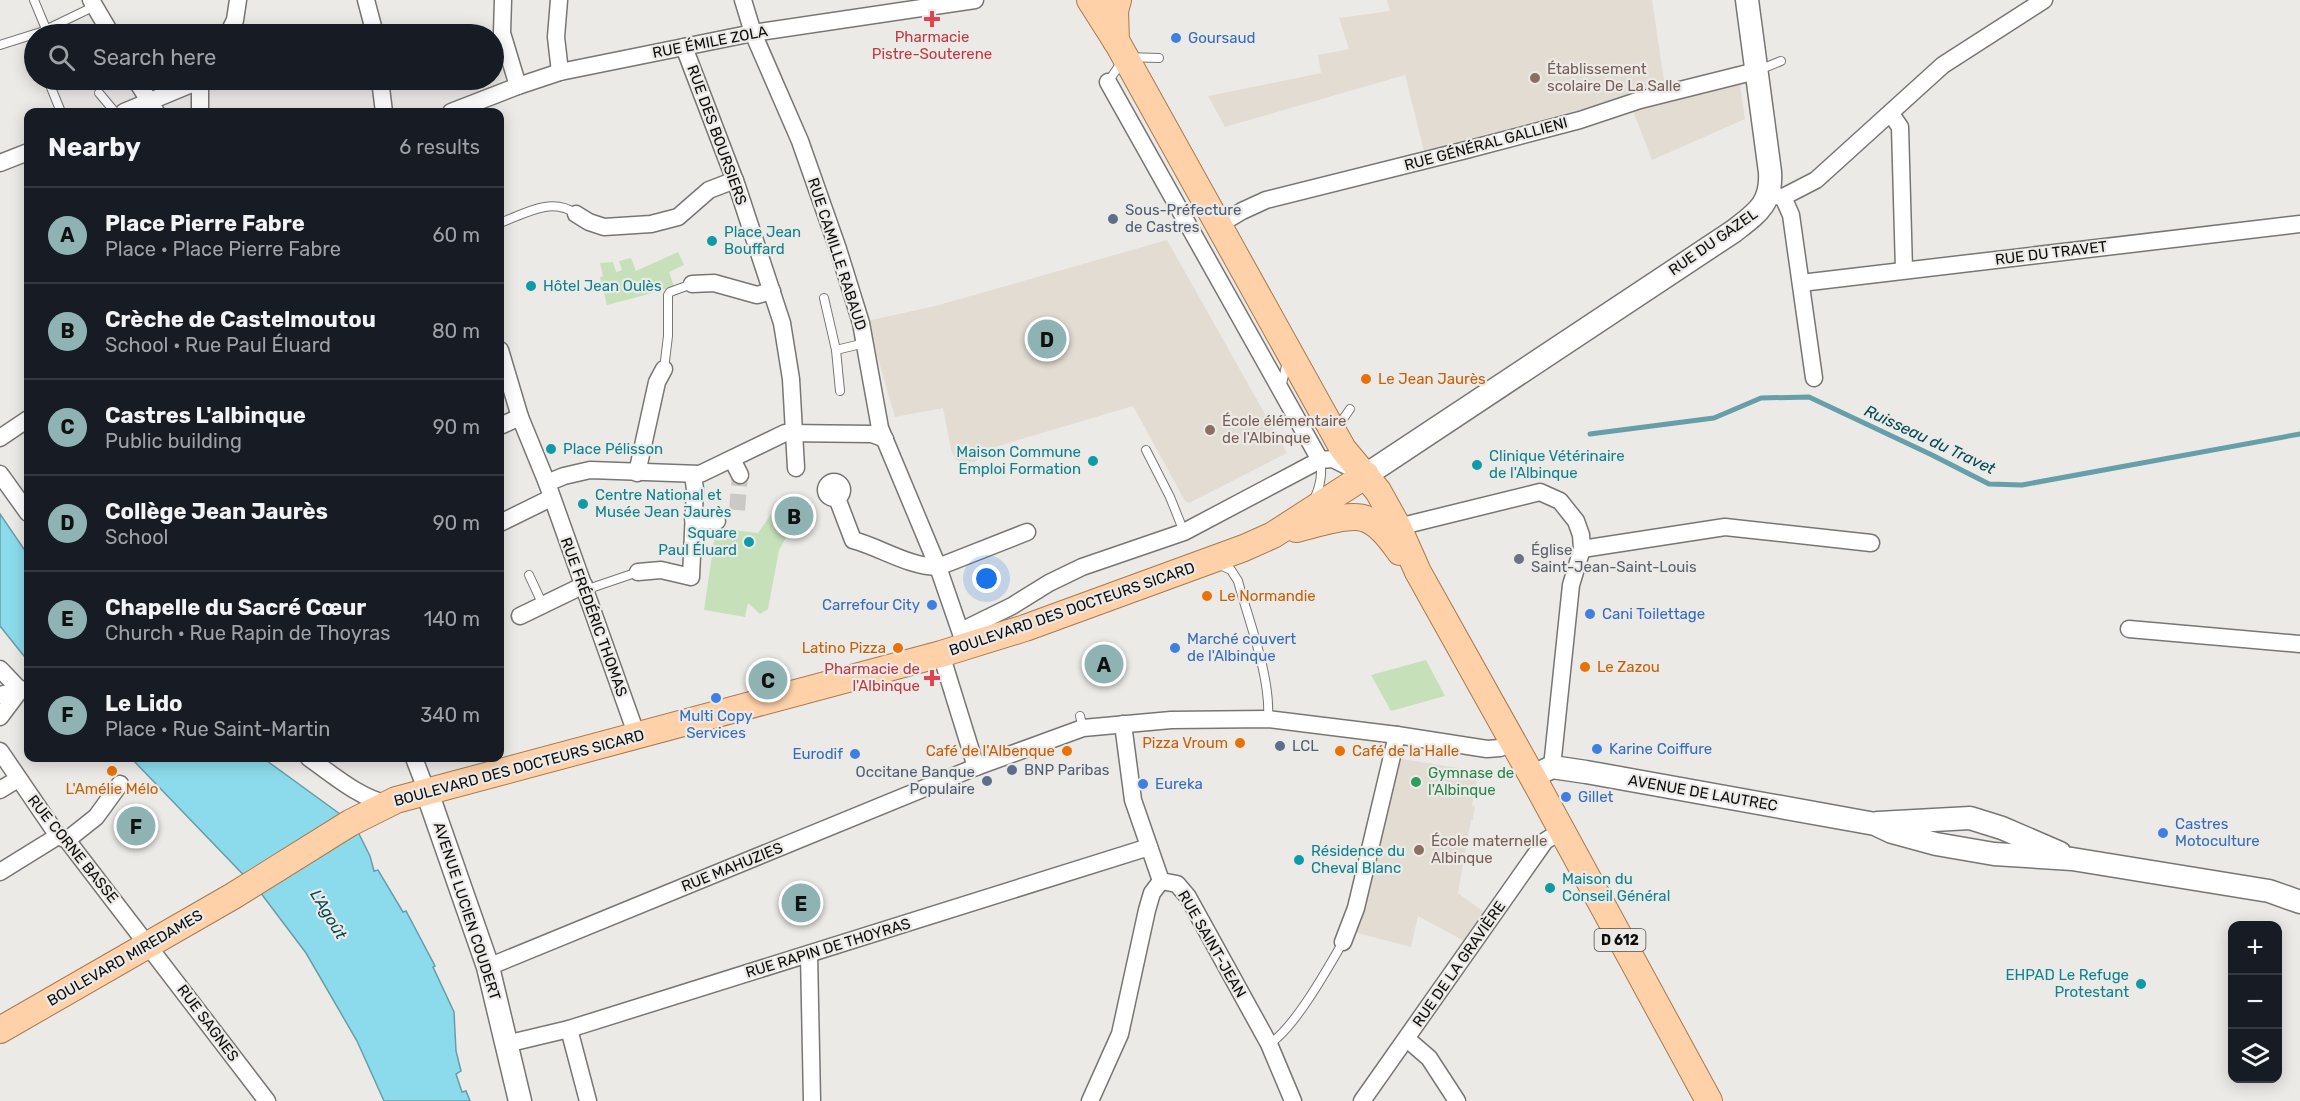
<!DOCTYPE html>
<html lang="en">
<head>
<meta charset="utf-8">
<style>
  :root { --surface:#171b24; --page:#242831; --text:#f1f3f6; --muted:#9ea1a6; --line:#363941; --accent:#8fb3b3 }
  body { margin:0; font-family:Rubik,sans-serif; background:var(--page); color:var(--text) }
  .controls { position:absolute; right:18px; bottom:18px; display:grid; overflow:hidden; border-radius:12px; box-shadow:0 3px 15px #0003 }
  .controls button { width:54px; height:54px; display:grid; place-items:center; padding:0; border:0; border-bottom:2px solid var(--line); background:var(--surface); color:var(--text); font:30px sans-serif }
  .you { position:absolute; left:987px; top:579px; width:21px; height:21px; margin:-15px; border:4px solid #fff; border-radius:50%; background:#1a73e8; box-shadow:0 0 0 9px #1a73e833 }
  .badge { display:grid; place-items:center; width:39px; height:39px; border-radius:50%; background:var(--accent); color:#111; font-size:20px; font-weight:700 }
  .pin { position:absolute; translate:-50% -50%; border:3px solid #fff; box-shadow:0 2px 6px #0006 }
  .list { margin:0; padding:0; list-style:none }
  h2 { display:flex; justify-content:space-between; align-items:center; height:78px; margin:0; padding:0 24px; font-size:26px }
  h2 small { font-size:20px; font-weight:400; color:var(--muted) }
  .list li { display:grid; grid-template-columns:39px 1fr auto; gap:18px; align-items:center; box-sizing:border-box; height:96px; padding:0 24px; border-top:2px solid var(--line) }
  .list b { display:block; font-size:22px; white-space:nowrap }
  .list p { margin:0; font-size:20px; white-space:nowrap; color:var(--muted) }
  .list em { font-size:20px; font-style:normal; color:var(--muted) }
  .icon { flex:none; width:33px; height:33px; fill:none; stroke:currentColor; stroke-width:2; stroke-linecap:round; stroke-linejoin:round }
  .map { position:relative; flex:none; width:2300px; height:1101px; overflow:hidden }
  .search { position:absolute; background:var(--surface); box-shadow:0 3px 15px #0003; left:24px; top:24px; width:480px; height:66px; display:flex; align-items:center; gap:15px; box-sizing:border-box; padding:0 21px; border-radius:33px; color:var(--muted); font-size:22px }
  .panel { position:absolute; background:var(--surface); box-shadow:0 3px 15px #0003; left:24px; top:108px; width:480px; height:654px; border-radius:12px }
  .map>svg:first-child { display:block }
</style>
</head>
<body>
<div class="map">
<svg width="2300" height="1101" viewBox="0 0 2300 1101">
  <rect width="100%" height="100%" fill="#eceae7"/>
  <g fill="#e3dcd3">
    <path d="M1387,0h265l13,87 -241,64 -19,-76 -180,52 -17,-31 113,-23 -3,-18 31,-6 -10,-31 51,-7z"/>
    <path d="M1740,84l5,35 -93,41 -19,-49z"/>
    <path d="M1167,240l120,213 -98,50 -4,-2 -52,-95 -148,44 -10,12 -10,1 -9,-3 -5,-10 -8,-42 -48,9 -28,-96 68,-15z"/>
    <path d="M1395,758l84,13 -7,34 3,1 -2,14h-2l-13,73 26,19 -20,29 -46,-25 -7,31 -61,-16z"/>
  </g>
  <g fill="#c6e1b9">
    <path d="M678,252l6,13 -15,7 5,14 -14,5 -53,14 -7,-28 3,-1 -3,-13 13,-1 3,10 6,-2 -3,-9 12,-3 5,13z"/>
    <path d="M773,511l15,23 -9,16 -11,59 -8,5 -12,-11 -3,14 -41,-7 12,-82 42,5z"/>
    <path d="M1426,660l19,36 -54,15 -20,-36z"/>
  </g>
  <g fill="#8cdbec" stroke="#669ea9" stroke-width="1.5">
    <path d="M0,514l28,41v106l-28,-35z"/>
    <path d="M131,758h132l77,56 18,18 12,24 4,15 4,-1 25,42 3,-1 29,55 -2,1 21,45 2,39 5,20 -5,3 6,18 4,-1 4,10h-86l-27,-60 -51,-88 -46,-61z"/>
  </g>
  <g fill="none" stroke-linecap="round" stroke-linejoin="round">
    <path stroke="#669ea9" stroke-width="5" d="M1590,434l124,-16 47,-20 48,-1 123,58 57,29 33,1 278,-51"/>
    <path stroke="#cbc9c6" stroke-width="16" stroke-dasharray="16 8" stroke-linecap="butt" d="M737,510l3,-35"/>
    <g stroke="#787673" stroke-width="10">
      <g id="lane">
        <path d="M34,0l12,29"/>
        <path d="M0,45l41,-13 54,-26"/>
        <path d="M1759,70l22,-9"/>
        <path d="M48,80l13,32"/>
        <path d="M1108,82l17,-25 34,1"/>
        <path d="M99,93l16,19"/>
        <path d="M500,223c24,-9 52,-27 76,-9"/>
        <path d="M824,298l12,52 4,41"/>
        <path d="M836,350l29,-7"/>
        <path d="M664,369l4,-33v-41l2,-3 22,-8"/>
        <path d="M1281,389l6,-28"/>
        <path d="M1336,429l14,-20"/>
        <path d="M1146,450l24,47 14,35"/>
        <path d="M1314,500c6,-13 9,-26 6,-40"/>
        <path d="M1218,564l13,6 7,11c11,41 33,96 30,138"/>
        <path d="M529,575l14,30"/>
        <path d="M585,590l53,-18"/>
        <path d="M1080,716l3,12"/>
        <path d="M1269,1044c25,-15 59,-76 74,-102"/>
      </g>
    </g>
    <g stroke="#787673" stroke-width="19">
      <g id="street">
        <path d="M91,0l20,34"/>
        <path d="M366,0l9,34"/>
        <path d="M503,0l-1,33 16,53"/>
        <path d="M559,0l-3,37 4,35"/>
        <path d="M743,0l10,33 47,108 38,108 23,74 19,105 58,139 28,81"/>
        <path d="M228,34l7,-14 3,-20"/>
        <path d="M684,47l53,139 45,137 9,56 5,89"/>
        <path d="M136,80l20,32"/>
        <path d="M200,80v32"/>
        <path d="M380,80l4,32"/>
        <path d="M1108,82l212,378"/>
        <path d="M124,112l77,-32"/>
        <path d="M451,112l67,-26 42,-14 193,-39 222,-33"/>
        <path d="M1891,114l9,13 4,143"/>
        <path d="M0,163l28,-11"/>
        <path d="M1769,195l14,2 33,-17 127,-115 101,-65"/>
        <path d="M1783,197l8,18 23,163"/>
        <path d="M576,214l13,8 15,5 47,-3 27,-7 31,-27 26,-10"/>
        <path d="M1219,225l23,-14 24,-11 200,-50 114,-30 60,-20 116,-29"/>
        <path d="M1801,283l499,-59"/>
        <path d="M692,284l22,-1 43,12 15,-4"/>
        <path d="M500,350l20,67 27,66 90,253"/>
        <path d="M500,426l20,-9"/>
        <path d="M0,438l28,-19"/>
        <path d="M732,459l8,16"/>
        <path d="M637,473l20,-91 7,-13"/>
        <path d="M0,474l28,39"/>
        <circle cx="834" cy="490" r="8"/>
        <path d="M547,483l17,-7 26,-6 110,4 85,-41 87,1 13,5"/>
        <path d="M837,498l16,42c29,8 54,26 85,27l89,-35"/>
        <path d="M693,519l24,2"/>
        <path d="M500,523l51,-25"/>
        <path d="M1398,527l142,-35 20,9 16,20 5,14 1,14 -11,36 -19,182"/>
        <path d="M1582,549l143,-22 146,16"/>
        <path d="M638,572l23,-2 30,7 4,-88 -2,-14"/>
        <path d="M520,616l64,-31"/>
        <path d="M2129,629l171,15"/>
        <path d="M961,631l51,-25 37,-23 33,-16 102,-35 136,-72 13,-1 22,11"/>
        <path d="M941,654l35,113"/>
        <path d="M0,669l20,21 -20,5"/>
        <path d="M0,717l21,-28"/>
        <path d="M1123,724l10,76 28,81"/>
        <path d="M0,751l58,85 9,4 200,261"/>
        <path d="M309,758c24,17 49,39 79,46"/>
        <path d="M414,758l13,34"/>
        <path d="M0,790l18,-11"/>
        <path d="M67,840l29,-23 24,-33"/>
        <path d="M0,872l58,-36"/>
        <path d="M1161,881l16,3 11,13 81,147 24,57"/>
        <path d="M1343,942l13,-34 41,-173"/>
        <path d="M809,954l3,147"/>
        <path d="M488,967l488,-200 107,-39 88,-8 97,-1 129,16 90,14 13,-1 12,-7"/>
        <path d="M569,1029l19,72"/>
        <path d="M1407,1039l22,19 28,43"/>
        <path d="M506,1044l63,-15 580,-182"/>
        <path d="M1090,1101l30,-67 27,-124 5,-17 9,-12"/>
        <path d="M1362,1101l183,-260 16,-10"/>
      </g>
    </g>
    <g stroke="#787673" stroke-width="25">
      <g id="secondary">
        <path d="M1366,475l368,-244c23,-18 38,-27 36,-59l-23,-172"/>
        <path d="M1532,777l20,-10 34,5 289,52 17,8 44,12 58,10 78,5 197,32 31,11"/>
        <path d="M427,792l61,175 32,134"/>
        <path d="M1878,823l92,-5 32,10 58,25"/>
      </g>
    </g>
    <g stroke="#a9794d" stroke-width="28">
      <g id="primary">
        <path d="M1090,0l28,44 225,405 35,42 20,36 20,45 119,213 172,316"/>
        <path d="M1116,41l-1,-30 3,-11"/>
        <path d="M1296,529c18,-4 54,-17 70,-10 15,6 25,21 34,33"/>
        <path d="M0,1030l233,-134 117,-73 46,-23 545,-146 84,-26 219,-80 29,-13 93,-60"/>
      </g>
    </g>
    <use href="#lane" stroke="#fff" stroke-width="8"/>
    <use href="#street" stroke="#fff" stroke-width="16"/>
    <use href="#secondary" stroke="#fff" stroke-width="22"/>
    <use href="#primary" stroke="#fed1a9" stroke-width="26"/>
  </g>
  <g fill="#e0444e" stroke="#eceae7" stroke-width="2">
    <path d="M929 10h6v6h6v6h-6v6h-6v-6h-6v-6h6z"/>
    <path d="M929 669h6v6h6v6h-6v6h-6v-6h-6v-6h6z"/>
  </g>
  <g fill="#3f7fe0" stroke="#eceae7" stroke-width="2">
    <circle cx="1176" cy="38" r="6"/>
    <circle cx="932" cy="605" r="6"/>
    <circle cx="1590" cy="614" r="6"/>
    <circle cx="1175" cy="648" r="6"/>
    <circle cx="716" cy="698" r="6"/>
    <circle cx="1597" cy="749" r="6"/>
    <circle cx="855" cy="754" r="6"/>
    <circle cx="1143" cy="784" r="6"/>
    <circle cx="1566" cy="797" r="6"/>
    <circle cx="2163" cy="833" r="6"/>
  </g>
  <g fill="#8d6e63" stroke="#eceae7" stroke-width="2">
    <circle cx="1535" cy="78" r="6"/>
    <circle cx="1210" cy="430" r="6"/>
    <circle cx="1419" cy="850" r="6"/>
  </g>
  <g fill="#5c6f8a" stroke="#eceae7" stroke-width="2">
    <circle cx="1113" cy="219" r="6"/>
    <circle cx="1280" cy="746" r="6"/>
    <circle cx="1012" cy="770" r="6"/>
    <circle cx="987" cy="781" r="6"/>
  </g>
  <g fill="#0f9aa8" stroke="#eceae7" stroke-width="2">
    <circle cx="712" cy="241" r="6"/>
    <circle cx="531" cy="286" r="6"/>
    <circle cx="551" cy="449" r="6"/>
    <circle cx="1093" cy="461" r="6"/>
    <circle cx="1477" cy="465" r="6"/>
    <circle cx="583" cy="504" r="6"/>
    <circle cx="749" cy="542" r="6"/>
    <circle cx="1299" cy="860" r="6"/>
    <circle cx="1550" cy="888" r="6"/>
    <circle cx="2141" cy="984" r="6"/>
  </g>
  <g fill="#e8710a" stroke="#eceae7" stroke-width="2">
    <circle cx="1366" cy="379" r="6"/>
    <circle cx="1207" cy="596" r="6"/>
    <circle cx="898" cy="648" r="6"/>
    <circle cx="1585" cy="667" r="6"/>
    <circle cx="1240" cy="743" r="6"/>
    <circle cx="1067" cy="751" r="6"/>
    <circle cx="1340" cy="751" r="6"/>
    <circle cx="112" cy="771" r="6"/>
  </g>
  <circle fill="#6b7280" stroke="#eceae7" stroke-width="2" cx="1519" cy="559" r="6"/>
  <circle fill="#2e9e5b" stroke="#eceae7" stroke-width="2" cx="1416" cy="782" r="6"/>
  <g text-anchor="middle" stroke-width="4.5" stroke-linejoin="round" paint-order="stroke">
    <rect fill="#eceae7" stroke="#51504e" stroke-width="1.5" x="1594.5" y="929" width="51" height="22" rx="4.5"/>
    <g font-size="14" font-weight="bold" fill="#0e0e0d">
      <text x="1620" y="945">D 612</text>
    </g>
    <g font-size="15" fill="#be3a42" stroke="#eceae7">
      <text x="932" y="42">Pharmacie<tspan x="932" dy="17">Pistre-Souterene</tspan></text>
      <text x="920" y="674" text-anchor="end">Pharmacie de<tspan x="920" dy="17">l'Albinque</tspan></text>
    </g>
    <g font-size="15" fill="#366cbe" stroke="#eceae7" text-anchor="start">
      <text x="1188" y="43">Goursaud</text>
      <text x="920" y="610" text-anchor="end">Carrefour City</text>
      <text x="1602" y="619">Cani Toilettage</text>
      <text x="1187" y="644">Marché couvert<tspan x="1187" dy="17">de l'Albinque</tspan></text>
      <text x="716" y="721" text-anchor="middle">Multi Copy<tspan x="716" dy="17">Services</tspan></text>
      <text x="1609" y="754">Karine Coiffure</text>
      <text x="843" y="759" text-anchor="end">Eurodif</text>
      <text x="1155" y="789">Eureka</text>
      <text x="1578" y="802">Gillet</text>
      <text x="2175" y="829">Castres<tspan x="2175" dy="17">Motoculture</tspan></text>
    </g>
    <g font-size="15" fill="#0e0e0d" stroke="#eceae7">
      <text transform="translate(710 42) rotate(-11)" y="5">RUE ÉMILE ZOLA</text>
      <text transform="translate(717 135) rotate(70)" y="5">RUE DES BOURSIERS</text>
      <text transform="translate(1486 144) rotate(-15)" y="5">RUE GÉNÉRAL GALLIENI</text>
      <text transform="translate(1713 242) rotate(-35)" y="5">RUE DU GAZEL</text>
      <text transform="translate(2051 253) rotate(-7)" y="5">RUE DU TRAVET</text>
      <text transform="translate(837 254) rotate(72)" y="5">RUE CAMILLE RABAUD</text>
      <text transform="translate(1072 609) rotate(-19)" y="5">BOULEVARD DES DOCTEURS SICARD</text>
      <text transform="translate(594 617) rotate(70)" y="5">RUE FRÉDÉRIC THOMAS</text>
      <text transform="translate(519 768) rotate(-15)" y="5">BOULEVARD DES DOCTEURS SICARD</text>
      <text transform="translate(1703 793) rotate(10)" y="5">AVENUE DE LAUTREC</text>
      <text transform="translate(73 849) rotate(51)" y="5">RUE CORNE BASSE</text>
      <text transform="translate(732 867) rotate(-22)" y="5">RUE MAHUZIES</text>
      <text transform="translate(467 911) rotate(72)" y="5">AVENUE LUCIEN COUDERT</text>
      <text transform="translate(1212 944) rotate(60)" y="5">RUE SAINT-JEAN</text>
      <text transform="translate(828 948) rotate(-17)" y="5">RUE RAPIN DE THOYRAS</text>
      <text transform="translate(125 958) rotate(-30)" y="5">BOULEVARD MIREDAMES</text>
      <text transform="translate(1459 964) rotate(-55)" y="5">RUE DE LA GRAVIÈRE</text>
      <text transform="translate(208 1023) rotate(53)" y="5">RUE SAGNES</text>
    </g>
    <g font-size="15" fill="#785e54" stroke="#eceae7" text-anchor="start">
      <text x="1547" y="74">Établissement<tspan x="1547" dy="17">scolaire De La Salle</tspan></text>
      <text x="1222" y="426">École élémentaire<tspan x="1222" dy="17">de l'Albinque</tspan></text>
      <text x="1431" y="846">École maternelle<tspan x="1431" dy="17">Albinque</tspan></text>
    </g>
    <g font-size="15" fill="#4e5e75" stroke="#eceae7" text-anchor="start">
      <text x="1125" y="215">Sous-Préfecture<tspan x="1125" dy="17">de Castres</tspan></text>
      <text x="1292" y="751">LCL</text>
      <text x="1024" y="775">BNP Paribas</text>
      <text x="975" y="777" text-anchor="end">Occitane Banque<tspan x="975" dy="17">Populaire</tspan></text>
    </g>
    <g font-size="15" fill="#0d838f" stroke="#eceae7" text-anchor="start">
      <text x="724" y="237">Place Jean<tspan x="724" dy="17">Bouffard</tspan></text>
      <text x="543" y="291">Hôtel Jean Oulès</text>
      <text x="563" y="454">Place Pélisson</text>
      <text x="1081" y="457" text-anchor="end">Maison Commune<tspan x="1081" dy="17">Emploi Formation</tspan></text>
      <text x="1489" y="461">Clinique Vétérinaire<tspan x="1489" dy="17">de l'Albinque</tspan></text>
      <text x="595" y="500">Centre National et<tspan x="595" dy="17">Musée Jean Jaurès</tspan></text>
      <text x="737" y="538" text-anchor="end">Square<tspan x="737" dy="17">Paul Éluard</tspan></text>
      <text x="1311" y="856">Résidence du<tspan x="1311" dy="17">Cheval Blanc</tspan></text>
      <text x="1562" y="884">Maison du<tspan x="1562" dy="17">Conseil Général</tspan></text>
      <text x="2129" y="980" text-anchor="end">EHPAD Le Refuge<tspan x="2129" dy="17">Protestant</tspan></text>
    </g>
    <g font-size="15" fill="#c56008" stroke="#eceae7" text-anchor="start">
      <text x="1378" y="384">Le Jean Jaurès</text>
      <text x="1219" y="601">Le Normandie</text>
      <text x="886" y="653" text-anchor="end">Latino Pizza</text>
      <text x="1597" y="672">Le Zazou</text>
      <text x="1228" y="748" text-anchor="end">Pizza Vroum</text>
      <text x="1055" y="756" text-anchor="end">Café de l'Albenque</text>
      <text x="1352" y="756">Café de la Halle</text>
      <text x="112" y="794" text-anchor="middle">L'Amélie Mélo</text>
    </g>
    <g font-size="15" fill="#5b616d" stroke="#eceae7" text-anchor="start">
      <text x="1531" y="555">Église<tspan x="1531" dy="17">Saint-Jean-Saint-Louis</tspan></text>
    </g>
    <g font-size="15" fill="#27864d" stroke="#eceae7" text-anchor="start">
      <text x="1428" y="778">Gymnase de<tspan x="1428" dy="17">l'Albinque</tspan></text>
    </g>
    <g font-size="16" font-style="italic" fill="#004a56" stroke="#eceae7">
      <text transform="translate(1930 439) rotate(25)" y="6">Ruisseau du Travet</text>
      <text transform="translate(329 914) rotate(59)" y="6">L'Agoût</text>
    </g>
  </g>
</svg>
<div class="controls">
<button>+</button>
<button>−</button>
<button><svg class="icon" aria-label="layers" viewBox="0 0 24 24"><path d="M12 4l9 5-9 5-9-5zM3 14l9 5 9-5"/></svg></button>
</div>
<div class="you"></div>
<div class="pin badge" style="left:1104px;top:664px">A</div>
<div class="pin badge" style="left:794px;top:516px">B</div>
<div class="pin badge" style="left:768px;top:680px">C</div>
<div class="pin badge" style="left:1047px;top:339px">D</div>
<div class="pin badge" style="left:801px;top:903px">E</div>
<div class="pin badge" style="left:136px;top:826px">F</div>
<div class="search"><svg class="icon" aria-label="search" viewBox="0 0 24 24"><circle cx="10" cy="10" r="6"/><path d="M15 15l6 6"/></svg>Search here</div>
<section class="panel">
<h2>Nearby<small>6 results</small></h2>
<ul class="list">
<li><span class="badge">A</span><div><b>Place Pierre Fabre</b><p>Place · Place Pierre Fabre</p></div><em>60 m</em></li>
<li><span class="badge">B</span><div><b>Crèche de Castelmoutou</b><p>School · Rue Paul Éluard</p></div><em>80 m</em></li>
<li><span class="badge">C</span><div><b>Castres L'albinque</b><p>Public building</p></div><em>90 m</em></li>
<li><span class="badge">D</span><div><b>Collège Jean Jaurès</b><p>School</p></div><em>90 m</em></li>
<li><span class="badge">E</span><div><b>Chapelle du Sacré Cœur</b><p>Church · Rue Rapin de Thoyras</p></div><em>140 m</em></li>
<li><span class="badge">F</span><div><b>Le Lido</b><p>Place · Rue Saint-Martin</p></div><em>340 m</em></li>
</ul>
</section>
</div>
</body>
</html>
